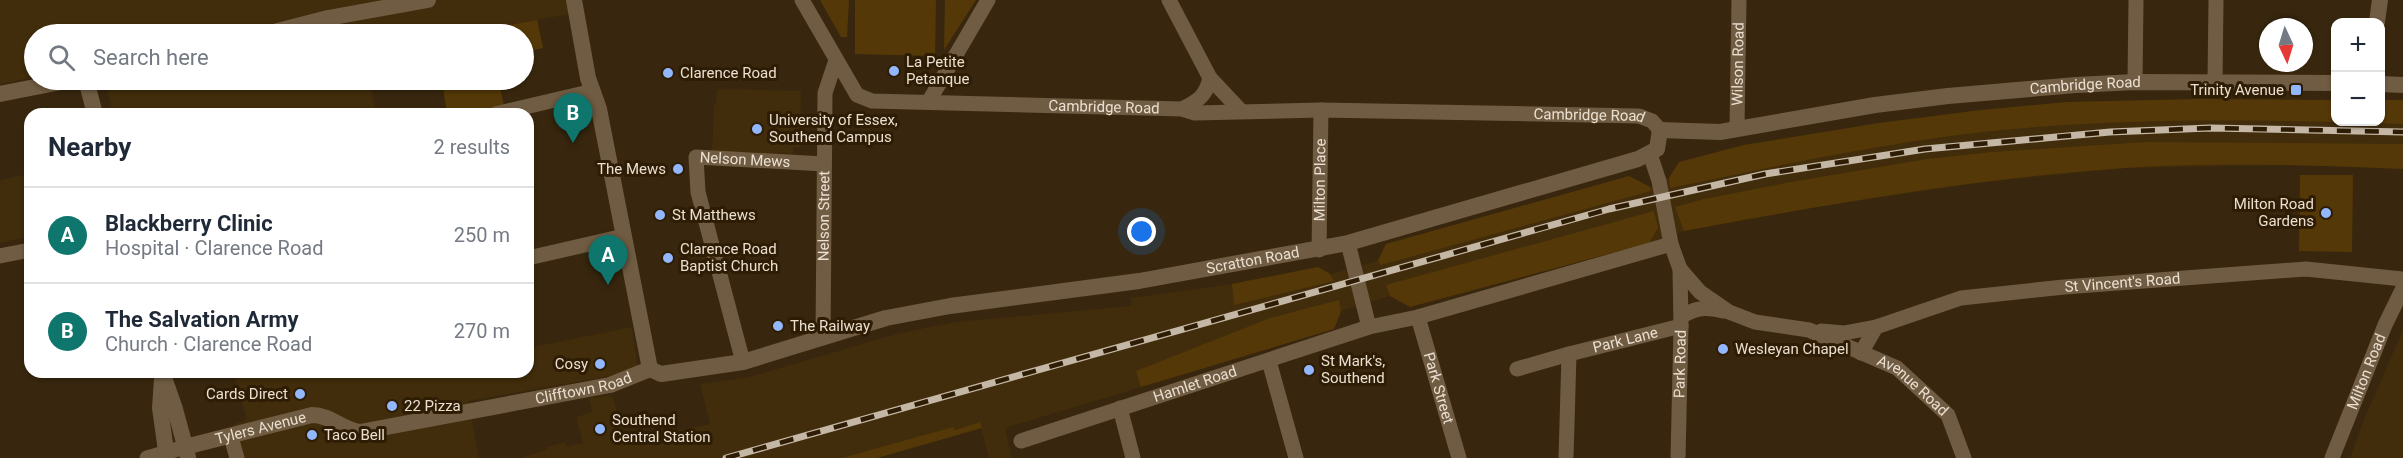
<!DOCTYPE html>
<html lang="en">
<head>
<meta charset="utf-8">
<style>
  :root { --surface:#fff; --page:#f2f2f3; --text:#1f2937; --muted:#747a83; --line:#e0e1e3; --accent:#0f766e }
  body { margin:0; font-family:Roboto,sans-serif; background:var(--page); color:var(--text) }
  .controls { position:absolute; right:18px; top:18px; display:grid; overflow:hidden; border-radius:12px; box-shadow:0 2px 4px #0004 }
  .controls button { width:54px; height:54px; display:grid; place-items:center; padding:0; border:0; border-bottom:2px solid var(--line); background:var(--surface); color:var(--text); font:30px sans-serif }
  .compass { position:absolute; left:2259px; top:18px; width:54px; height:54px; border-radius:50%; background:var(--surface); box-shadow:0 2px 4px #0004; rotate:176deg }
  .you { position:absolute; left:1142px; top:232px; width:21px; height:21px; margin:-15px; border:4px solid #fff; border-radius:50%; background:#1a73e8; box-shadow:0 0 0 9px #1a73e833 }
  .badge { display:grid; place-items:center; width:39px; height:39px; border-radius:50%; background:var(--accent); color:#fff; font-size:20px; font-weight:700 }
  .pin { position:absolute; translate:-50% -50px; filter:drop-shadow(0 2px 3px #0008) }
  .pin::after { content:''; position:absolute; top:32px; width:21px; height:18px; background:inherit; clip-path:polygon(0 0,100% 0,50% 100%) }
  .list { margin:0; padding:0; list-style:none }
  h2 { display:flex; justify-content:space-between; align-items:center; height:78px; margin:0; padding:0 24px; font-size:26px }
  h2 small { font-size:20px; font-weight:400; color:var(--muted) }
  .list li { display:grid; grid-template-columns:39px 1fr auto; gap:18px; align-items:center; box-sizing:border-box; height:96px; padding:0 24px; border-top:2px solid var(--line) }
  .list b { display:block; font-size:22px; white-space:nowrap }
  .list p { margin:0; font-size:20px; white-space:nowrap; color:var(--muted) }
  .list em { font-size:20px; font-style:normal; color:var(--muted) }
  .icon { flex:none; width:33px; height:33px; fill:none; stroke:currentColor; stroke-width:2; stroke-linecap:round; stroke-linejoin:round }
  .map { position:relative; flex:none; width:2403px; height:458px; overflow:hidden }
  .search { position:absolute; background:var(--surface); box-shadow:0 2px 4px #0004; left:24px; top:24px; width:510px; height:66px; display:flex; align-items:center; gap:15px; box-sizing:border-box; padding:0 21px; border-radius:33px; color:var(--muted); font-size:22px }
  .panel { position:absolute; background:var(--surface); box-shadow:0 2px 4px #0004; left:24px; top:108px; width:510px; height:270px; border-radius:18px }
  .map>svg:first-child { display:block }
</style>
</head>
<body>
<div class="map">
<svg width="2403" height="458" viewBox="0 0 2403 458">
  <rect width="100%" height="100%" fill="#38270e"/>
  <g fill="#412c0b">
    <path d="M0,0h568l2,14 -110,20h-426v43l-34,7z"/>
    <path d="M105,80h286l-21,4 6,30h-263z"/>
    <path d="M717,89l84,2 -1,56h-7v7l-81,-2 2,-47 2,-1z"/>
    <path d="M2200,99l135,1 1,22h44l1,-22h22v69l-112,-4 -165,3 -142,14 -174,26 -126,23 -35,12 -239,64 -20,-11 -49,15 -7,18 -329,99 7,30h-23l-8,-30 -104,30h-356l26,-8v-3l18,-5 2,5 16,-4 -7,-26 16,-5 -3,-14 23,-3 13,46 85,-17 -10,-40 49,-7 151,-44 55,-11 176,-16v-8l109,-15 78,-16 13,7 46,-13 9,-17 243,-68 21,11 19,-9 10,-16 65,-17 135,-22 102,-13 86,-8z"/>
    <path d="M30,174v62l-30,7v-63z"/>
    <path d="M632,327l6,44 -170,30 11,57h-236l-9,-34 13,-4 -14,-48h295v-24z"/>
    <path d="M2403,330v128h-53l15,-41z"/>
  </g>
  <g fill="#553807">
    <path d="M820,0h29l-2,37h-6z"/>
    <path d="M855,0h81l-1,56 -80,-2z"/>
    <path d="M945,0h31l-32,50z"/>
    <path d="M537,20l6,28 -19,4v-18h-64z"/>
    <path d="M442,80h56l6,25 -36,9h-21z"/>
    <path d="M2200,99l135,1 1,22h44l1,-22h22v24c-122,-4 -244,-6 -367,3 -123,9 -244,36 -366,61l-1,-10 10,-16 65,-17 135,-22 102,-13 86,-8z"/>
    <path d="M2145,142l258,2v25c-92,-4 -185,-7 -278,-1 -148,10 -295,36 -441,63l-9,-24 29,-8 87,-17 136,-23 65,-7z"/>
    <path d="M2300,175h53l-1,77 -53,-1z"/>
    <path d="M1629,176l21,11 1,4 -270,74 -3,-4 8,-17z"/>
    <path d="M1654,211l4,17 -9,15 -239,64 -20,-11 -4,-11z"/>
    <path d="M1318,267l12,7 4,7 -100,24 -2,-21z"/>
    <path d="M1339,300l2,11 -7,18 -193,58 -5,-16 134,-53z"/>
    <path d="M980,422l2,6 -105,30h-35l111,-31 2,3z"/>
  </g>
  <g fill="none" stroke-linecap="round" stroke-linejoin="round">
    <g stroke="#705c42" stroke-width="15">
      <path id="s1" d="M802,0l55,95 15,6 310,8 13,4 126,-3 318,6 13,5 8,9"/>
      <path d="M1169,0l41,78 30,32"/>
      <path d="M2135,82l1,-82"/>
      <path d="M2215,82l1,-82"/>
      <path d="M929,101l59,-101"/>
      <path d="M1182,109c16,-8 24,-13 28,-31"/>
      <path d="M495,114l98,-23"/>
      <path id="s2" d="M1737,128l2,-128"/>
      <path id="s3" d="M1650,154l9,27 12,63 9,25 20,23 29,20 26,10 54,8 88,38 51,47 16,43"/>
      <path d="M1348,243l21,84"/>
      <path id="s4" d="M1319,250l2,-140"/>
      <path d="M0,256l30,-6"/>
      <path d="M528,258l96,-22"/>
      <path id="s5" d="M1418,317l41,141"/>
      <path d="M1681,317c15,-10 25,-10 42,-6"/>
      <path d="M1821,331l23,2 32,-6"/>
      <path id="s6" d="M823,338l2,-245 11,-33"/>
      <path id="s7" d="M1861,353l15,-26 85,-29 103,-11 242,-18 97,10"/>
      <path d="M1269,361l27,97"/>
      <path id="s8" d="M743,362l-45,-170 -2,-35 128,7"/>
      <path d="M1517,369l52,-15"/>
      <path d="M1120,408l13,50"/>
      <path d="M231,437l6,21"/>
      <path id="s9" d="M1021,441l348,-114 49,-10 253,-73"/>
      <path d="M147,458l38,-11"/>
      <path id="s10" d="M1566,458l3,-104 112,-28"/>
      <path id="s11" d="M1678,458l3,-132 -1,-57"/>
      <path id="s12" d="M2332,458l53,-133 18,-37"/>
    </g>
    <g stroke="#705c42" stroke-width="16">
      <path d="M574,0l14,78 11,31 51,260"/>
      <path d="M2377,22l3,-22"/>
      <path d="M266,34l62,-16 100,-18"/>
      <path d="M86,80l9,34"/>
      <path d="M2380,84l23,1"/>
      <path d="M0,94l71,-14"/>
      <path id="s13" d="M650,369l11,5 82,-12 143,-44 64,-12 189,-25 209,-38 290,-84 19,-10 3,-19 60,2 155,-27 73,-9 128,-11 59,-3 201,1"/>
      <path d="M162,372l13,37 13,48"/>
      <path d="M162,379l-2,29 7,50"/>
      <path id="s14" d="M185,447l127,-32c19,0 30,15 48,17l250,-47 40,-16"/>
    </g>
    <g stroke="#c4b7a6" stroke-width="7">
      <path id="rail" d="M726,458l883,-249 156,-35 160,-25 185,-17 100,-4 193,4"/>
    </g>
    <use href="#rail" stroke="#2e1d04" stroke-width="4.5" stroke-dasharray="14" stroke-linecap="butt"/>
  </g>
  <g fill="#92b7fd" stroke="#2e1d04" stroke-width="2">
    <circle cx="894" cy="71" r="6"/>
    <circle cx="668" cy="73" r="6"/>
    <rect x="2290" y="84" width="12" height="12" rx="3"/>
    <circle cx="757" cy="129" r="6"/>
    <circle cx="678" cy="169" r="6"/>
    <circle cx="2326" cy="213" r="6"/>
    <circle cx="660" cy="215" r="6"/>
    <circle cx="668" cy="258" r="6"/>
    <circle cx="778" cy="326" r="6"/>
    <circle cx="1723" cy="349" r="6"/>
    <circle cx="600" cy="364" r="6"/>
    <circle cx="1309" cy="370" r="6"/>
    <circle cx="300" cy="394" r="6"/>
    <circle cx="392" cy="406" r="6"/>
    <circle cx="600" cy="429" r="6"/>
    <circle cx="312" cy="435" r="6"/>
  </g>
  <g text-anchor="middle" stroke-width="6" stroke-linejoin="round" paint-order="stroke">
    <g font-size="15" fill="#eadfd0" stroke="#2e1d04" text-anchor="start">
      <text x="906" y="67">La Petite<tspan x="906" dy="17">Petanque</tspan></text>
      <text x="680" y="78">Clarence Road</text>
      <text x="2284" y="95" text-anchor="end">Trinity Avenue</text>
      <text x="769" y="125">University of Essex,<tspan x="769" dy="17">Southend Campus</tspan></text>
      <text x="666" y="174" text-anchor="end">The Mews</text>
      <text x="2314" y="209" text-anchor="end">Milton Road<tspan x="2314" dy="17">Gardens</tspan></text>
      <text x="672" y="220">St Matthews</text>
      <text x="680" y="254">Clarence Road<tspan x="680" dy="17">Baptist Church</tspan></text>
      <text x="790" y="331">The Railway</text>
      <text x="1735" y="354">Wesleyan Chapel</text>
      <text x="1321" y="366">St Mark's,<tspan x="1321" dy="17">Southend</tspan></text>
      <text x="588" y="369" text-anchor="end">Cosy</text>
      <text x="288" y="399" text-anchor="end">Cards Direct</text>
      <text x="404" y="411">22 Pizza</text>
      <text x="612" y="425">Southend<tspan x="612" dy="17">Central Station</tspan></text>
      <text x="324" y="440">Taco Bell</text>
    </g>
    <g font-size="15" fill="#eadfd0" stroke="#2e1d04">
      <text dy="5" stroke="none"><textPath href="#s2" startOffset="64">Wilson Road</textPath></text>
      <text dy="5" stroke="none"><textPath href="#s13" startOffset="1484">Cambridge Road</textPath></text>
      <text dy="5" stroke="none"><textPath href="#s1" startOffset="358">Cambridge Road</textPath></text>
      <text dy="5" stroke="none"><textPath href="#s1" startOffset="844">Cambridge Road</textPath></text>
      <text dy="5" stroke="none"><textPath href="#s8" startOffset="260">Nelson Mews</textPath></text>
      <text dy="5" stroke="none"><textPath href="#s4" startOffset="70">Milton Place</textPath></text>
      <text dy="5" stroke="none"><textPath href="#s6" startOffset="122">Nelson Street</textPath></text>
      <text dy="5" stroke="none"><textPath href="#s13" startOffset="616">Scratton Road</textPath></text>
      <text dy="5" stroke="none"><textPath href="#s7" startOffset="282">St Vincent's Road</textPath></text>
      <text dy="5" stroke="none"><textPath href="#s10" startOffset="162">Park Lane</textPath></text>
      <text dy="5" stroke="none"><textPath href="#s11" startOffset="94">Park Road</textPath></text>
      <text dy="5" stroke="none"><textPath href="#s12" startOffset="93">Milton Road</textPath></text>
      <text dy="5" stroke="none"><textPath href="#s9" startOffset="183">Hamlet Road</textPath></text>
      <text dy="5" stroke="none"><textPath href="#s14" startOffset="410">Clifftown Road</textPath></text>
      <text dy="5" stroke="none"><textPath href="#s5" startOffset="74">Park Street</textPath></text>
      <text dy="5" stroke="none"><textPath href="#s3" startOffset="386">Avenue Road</textPath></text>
      <text dy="5" stroke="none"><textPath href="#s14" startOffset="78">Tylers Avenue</textPath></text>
    </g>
  </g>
</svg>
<div class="controls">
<button>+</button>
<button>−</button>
</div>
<svg class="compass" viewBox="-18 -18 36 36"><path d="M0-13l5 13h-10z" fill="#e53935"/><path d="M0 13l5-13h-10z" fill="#747a83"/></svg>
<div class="you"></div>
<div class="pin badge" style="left:608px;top:285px">A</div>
<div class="pin badge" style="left:573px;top:143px">B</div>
<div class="search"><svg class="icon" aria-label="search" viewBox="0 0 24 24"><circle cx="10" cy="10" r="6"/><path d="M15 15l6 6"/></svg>Search here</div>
<section class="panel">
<h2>Nearby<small>2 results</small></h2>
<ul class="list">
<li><span class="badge">A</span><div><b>Blackberry Clinic</b><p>Hospital · Clarence Road</p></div><em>250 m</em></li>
<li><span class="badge">B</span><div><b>The Salvation Army</b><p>Church · Clarence Road</p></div><em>270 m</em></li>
</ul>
</section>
</div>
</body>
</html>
